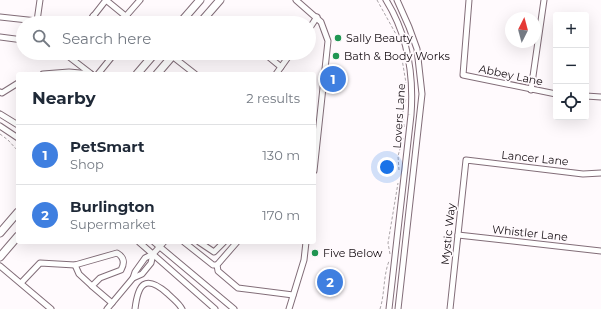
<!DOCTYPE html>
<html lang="en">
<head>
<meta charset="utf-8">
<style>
  :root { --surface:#fff; --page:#f2f2f3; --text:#1f2937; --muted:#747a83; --line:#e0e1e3; --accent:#209753 }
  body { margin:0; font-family:Montserrat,sans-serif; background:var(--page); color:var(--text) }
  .controls { position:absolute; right:12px; top:12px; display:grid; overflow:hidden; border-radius:4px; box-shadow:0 4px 16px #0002 }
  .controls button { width:36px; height:36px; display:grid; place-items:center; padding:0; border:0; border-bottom:1px solid var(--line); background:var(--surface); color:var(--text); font:20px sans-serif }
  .compass { position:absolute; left:505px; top:12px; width:36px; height:36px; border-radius:50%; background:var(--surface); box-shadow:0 4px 16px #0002; rotate:6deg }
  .you { position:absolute; left:387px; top:167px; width:14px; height:14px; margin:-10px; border:3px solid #fff; border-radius:50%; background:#1a73e8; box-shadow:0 0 0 6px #1a73e833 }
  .badge { display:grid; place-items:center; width:26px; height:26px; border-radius:50%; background:var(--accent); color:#fff; font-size:13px; font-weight:700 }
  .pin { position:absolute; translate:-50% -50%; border:2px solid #fff; box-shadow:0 1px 4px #0006 }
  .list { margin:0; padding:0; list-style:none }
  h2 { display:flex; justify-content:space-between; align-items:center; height:52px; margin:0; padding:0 16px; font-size:17px }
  h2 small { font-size:13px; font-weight:400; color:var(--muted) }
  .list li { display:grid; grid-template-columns:26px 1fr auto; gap:12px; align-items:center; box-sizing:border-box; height:60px; padding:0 16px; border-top:1px solid var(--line) }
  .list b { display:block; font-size:15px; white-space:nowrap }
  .list p { margin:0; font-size:13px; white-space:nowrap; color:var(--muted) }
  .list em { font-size:13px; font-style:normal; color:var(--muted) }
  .icon { flex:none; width:22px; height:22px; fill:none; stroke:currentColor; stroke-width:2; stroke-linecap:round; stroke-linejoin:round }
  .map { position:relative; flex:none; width:601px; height:309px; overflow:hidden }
  .search { position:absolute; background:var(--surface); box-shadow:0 4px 16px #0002; left:16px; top:16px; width:300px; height:44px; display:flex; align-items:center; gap:10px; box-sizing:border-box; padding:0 14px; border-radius:22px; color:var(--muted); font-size:15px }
  .panel { position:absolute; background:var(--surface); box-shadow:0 4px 16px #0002; left:16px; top:72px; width:300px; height:172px; border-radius:4px }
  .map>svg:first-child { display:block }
</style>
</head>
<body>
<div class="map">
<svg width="601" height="309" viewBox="0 0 601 309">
  <rect width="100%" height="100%" fill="#fffafd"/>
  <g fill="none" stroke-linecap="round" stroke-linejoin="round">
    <g stroke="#826d78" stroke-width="7">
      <g id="minor">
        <path d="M296,0l25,22 7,19 -14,130"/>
        <path d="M386,0c21,34 28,75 25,115l-22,194"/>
        <path d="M397,0l12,27 8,22 5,45 -24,215"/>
        <path d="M469,0l-6,75 93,19"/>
        <path d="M93,16l8,7"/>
        <path d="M126,16l14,-16"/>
        <path d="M0,17l37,4 3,-21"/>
        <path d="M88,23l18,-23 28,23"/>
        <path d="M309,29l8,-12"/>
        <path d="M0,37l23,3"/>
        <path d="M64,53l26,20"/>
        <path d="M264,53l17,14"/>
        <path d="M172,56l23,18"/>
        <path d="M43,74l26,-2 22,2"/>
        <path d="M98,74l17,-21"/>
        <path d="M276,74l15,-21"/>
        <path d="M531,90l13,-90"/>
        <path d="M0,92l2,1 16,-10"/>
        <path d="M586,96l15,1"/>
        <path d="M0,114l18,11"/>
        <path d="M0,126l18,12"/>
        <path d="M458,235l143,16"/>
        <path d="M139,242l76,67"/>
        <path d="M154,242l80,67"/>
        <path d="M184,242l29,23h4"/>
        <path d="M199,242l15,10 10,-10"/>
        <path d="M237,242l-20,23 1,6 20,17 55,7"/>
        <path d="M75,265l4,9 13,12"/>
        <path d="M0,266l51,43"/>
        <path d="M133,278l2,-6 10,-14 8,-4 11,-12"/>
        <path d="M21,283l19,-20 35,2 42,-12c7,4 8,10 4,17l-21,8 -8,8 20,17"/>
        <path d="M107,309l26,-31 9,-4 9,-11 2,-9"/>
        <path d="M135,309c3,-25 10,-35 32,-16 5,5 12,10 15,16"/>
        <path d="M289,309l15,-49 2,-18"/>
        <path d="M450,309l16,-149 117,14 18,-1"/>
      </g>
    </g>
    <g stroke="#826d78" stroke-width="9">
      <g id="major">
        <path d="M180,23l20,-23"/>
        <path d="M200,23l20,-23"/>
        <path d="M137,74l18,-21"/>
        <path d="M157,74l18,-21"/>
        <path d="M0,233l18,-21"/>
        <path d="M0,257l18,-21"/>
      </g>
    </g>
    <g stroke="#aaa4a7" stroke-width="1" stroke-dasharray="3 2" stroke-linecap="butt">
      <path d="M377,0l20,36"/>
      <path d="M401,53l5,30"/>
      <path d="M404,127l-1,-15 3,-14"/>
      <path d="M0,134l8,6 10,11"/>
      <path d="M399,170l-1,-14 5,-18"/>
      <path d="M390,254l-2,-11 10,-60"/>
      <path d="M380,309c5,-16 3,-32 9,-48"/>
    </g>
    <use href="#minor" stroke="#fff" stroke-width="5"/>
    <use href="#major" stroke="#fff" stroke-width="7"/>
  </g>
  <g fill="#209753" stroke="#fffafd" stroke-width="1.5">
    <circle cx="338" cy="38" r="4"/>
    <circle cx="336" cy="56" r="4"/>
    <circle cx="315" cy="253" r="4"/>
  </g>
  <g text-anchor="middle" stroke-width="3.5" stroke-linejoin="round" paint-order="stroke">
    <g font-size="11" fill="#160e13" stroke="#fffafd" text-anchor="start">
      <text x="346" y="42">Sally Beauty</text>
      <text x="344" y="60">Bath &amp; Body Works</text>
      <text x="323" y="257">Five Below</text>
    </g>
    <g font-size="11" fill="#160e13" stroke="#fffafd">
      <text transform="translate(511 75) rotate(12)" y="4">Abbey Lane</text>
      <text transform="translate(399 116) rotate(-86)" y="4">Lovers Lane</text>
      <text transform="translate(535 158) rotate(6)" y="4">Lancer Lane</text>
      <text transform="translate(530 233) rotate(6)" y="4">Whistler Lane</text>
      <text transform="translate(448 234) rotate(-84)" y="4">Mystic Way</text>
    </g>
  </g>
</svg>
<div class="controls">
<button>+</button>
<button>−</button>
<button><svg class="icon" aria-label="locate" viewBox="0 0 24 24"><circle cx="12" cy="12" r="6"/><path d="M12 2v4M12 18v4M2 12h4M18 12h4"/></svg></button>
</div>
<svg class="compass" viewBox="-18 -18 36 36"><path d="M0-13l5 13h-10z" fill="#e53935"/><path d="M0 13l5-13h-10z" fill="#747a83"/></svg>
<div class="you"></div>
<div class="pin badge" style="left:333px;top:79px;background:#3f7fe0">1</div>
<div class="pin badge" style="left:330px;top:282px;background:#3f7fe0">2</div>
<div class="search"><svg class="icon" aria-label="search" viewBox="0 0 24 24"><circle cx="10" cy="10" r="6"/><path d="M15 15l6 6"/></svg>Search here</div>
<section class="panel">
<h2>Nearby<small>2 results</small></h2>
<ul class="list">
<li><span class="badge" style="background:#3f7fe0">1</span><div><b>PetSmart</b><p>Shop</p></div><em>130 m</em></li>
<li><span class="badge" style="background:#3f7fe0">2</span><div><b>Burlington</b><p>Supermarket</p></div><em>170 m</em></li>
</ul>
</section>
</div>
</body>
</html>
